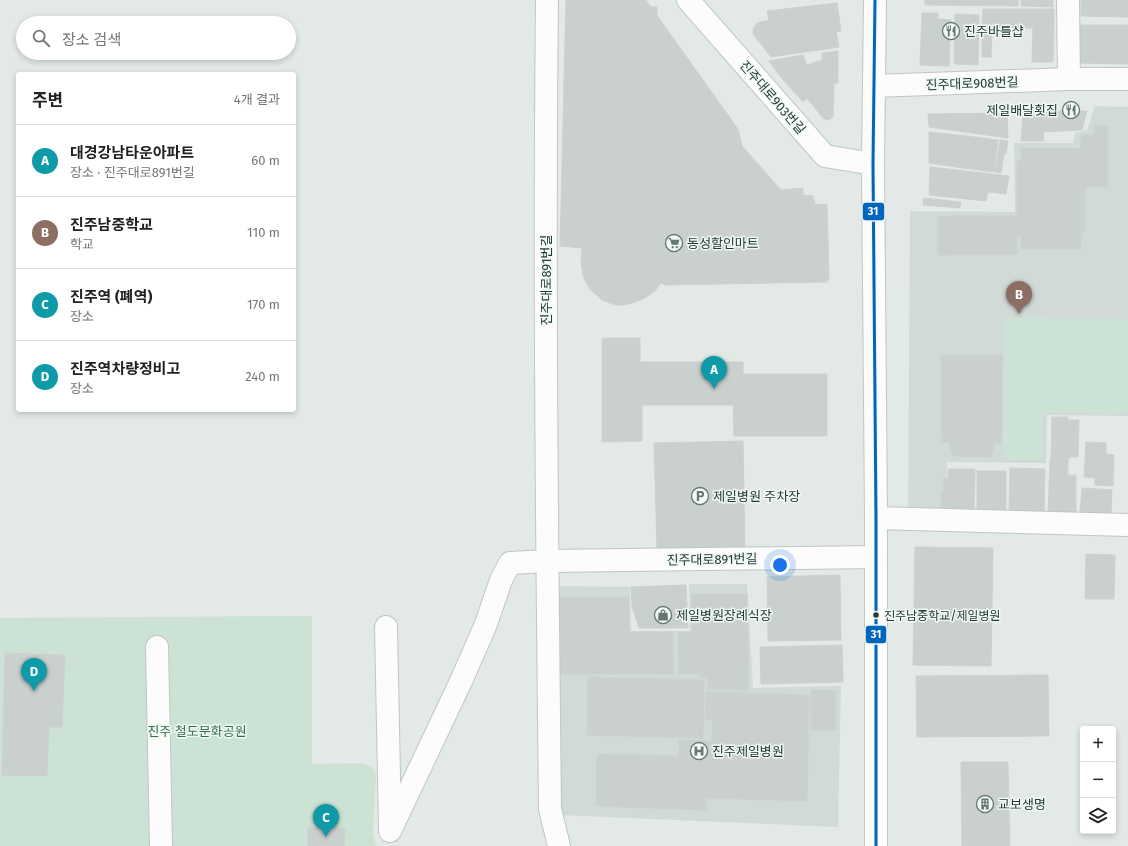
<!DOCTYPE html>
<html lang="ko">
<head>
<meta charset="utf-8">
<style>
  :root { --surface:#fff; --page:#f2f2f2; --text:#222; --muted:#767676; --line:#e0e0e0; --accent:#b45309 }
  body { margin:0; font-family:"Fira Sans","Noto Sans KR",sans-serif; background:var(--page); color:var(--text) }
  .controls { position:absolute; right:12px; bottom:12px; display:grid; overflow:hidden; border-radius:4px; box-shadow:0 2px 6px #0003 }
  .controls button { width:36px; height:36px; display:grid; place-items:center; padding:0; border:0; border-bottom:1px solid var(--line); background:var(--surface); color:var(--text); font:20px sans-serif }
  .you { position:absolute; left:780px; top:565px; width:14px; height:14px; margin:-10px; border:3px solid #fff; border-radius:50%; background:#1a73e8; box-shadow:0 0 0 6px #1a73e833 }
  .badge { display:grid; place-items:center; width:26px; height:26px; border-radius:50%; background:var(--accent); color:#fff; font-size:13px; font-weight:700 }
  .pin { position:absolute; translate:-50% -33px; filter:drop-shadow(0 1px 2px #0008) }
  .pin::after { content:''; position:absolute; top:21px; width:14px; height:12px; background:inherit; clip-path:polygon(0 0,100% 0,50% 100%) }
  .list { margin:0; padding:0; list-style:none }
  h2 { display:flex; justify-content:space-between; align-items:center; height:52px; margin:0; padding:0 16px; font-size:17px }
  h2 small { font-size:13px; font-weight:400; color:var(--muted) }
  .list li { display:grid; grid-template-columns:26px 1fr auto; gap:12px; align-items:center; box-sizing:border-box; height:72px; padding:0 16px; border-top:1px solid var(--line) }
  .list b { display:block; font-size:15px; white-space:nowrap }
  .list p { margin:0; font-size:13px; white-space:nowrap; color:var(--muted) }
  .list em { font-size:13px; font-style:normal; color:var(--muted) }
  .icon { flex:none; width:22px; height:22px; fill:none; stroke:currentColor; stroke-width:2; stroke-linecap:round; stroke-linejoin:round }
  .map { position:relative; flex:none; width:1128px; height:846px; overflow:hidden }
  .search { position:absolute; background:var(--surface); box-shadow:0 2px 6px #0003; left:16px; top:16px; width:280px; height:44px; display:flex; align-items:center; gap:10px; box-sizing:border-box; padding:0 14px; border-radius:22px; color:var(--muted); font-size:15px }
  .panel { position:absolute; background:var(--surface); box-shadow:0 2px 6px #0003; left:16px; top:72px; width:280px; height:340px; border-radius:4px }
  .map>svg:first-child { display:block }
</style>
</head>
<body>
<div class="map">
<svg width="1128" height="846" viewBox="0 0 1128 846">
  <rect width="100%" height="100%" fill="#e3e9e6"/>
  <g fill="#d1dad6">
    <path d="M1095,106l33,1v309l-81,-1 -1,48 -99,-1 -1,64 -38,-1 2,-314 105,1 -1,-69h59l2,-10 12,-3z"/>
    <path d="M689,584h58l6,104 88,-2 -3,141 -279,-12 -3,-229 74,1 1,44h59z"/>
  </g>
  <g fill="#cce2d4">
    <path d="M1004,318l124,1v94l-85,-1v48h-40z"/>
    <path d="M312,616v148l49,-1 10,3 5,9 -3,58 3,13h-376v-228z"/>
  </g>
  <g fill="#cad0ce" stroke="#ccd2cf">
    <path d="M566,0h80l92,129 4,17 39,44 22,-2v7l10,1 2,8 12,1 2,72 -2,5 -162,3 -4,-2 -7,9 -11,7 -14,5 -7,1h-7l-13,-5 -12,-11 -7,-13 -2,-15 1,-13 -22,-2z"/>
    <path d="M595,0h40v3h12l2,4h8v24l-10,-1v6h-16v30l18,1 1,17h-20v20h21v9h8v30h-8l-2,4h-55v-23h-7l-1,-96h9z"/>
    <path d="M925,0h93v6l-93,-1z"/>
    <path d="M1021,0h32v7l-32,-1z"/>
    <path d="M1081,0h47v17l-47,-1z"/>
    <path d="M837,3l4,28 -5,1 3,15 -68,10 -18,-23v-5l4,-6 12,-3 -2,-9z"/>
    <path d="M983,9h38v19l-39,-1z"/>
    <rect x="1021" y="9" width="33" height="19"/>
    <path d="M922,13h16v6l13,1 -2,46 -29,-1z"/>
    <path d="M955,14l24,1 -1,50 -24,-1z"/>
    <path d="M1078,25h50v39l-51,-1z"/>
    <path d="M982,27l10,1 -1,29h-9z"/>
    <path d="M1033,27l21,1 -1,34h-21z"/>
    <path d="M838,51v22h-15l-1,-20z"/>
    <path d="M803,55l4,11 -28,9 -10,-14z"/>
    <path d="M822,60l1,13h15v10h-14l-21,19 -24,-27z"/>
    <path d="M824,83h10l-1,33 -1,2 -5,2 -4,-2 -16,-20z"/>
    <path d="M1023,111h64l-5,19 -39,2 1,9h-23z"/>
    <path d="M1007,113l1,25 -79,-11 -1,-13z"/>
    <path d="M1094,126h14v61h-23v45l-4,1v16h-60v-14h-4v-74h4v-13l60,1v-14h13z"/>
    <path d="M929,132l38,4 -4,32 -34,-5z"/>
    <path d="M967,136l31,4 -4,32 -31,-4z"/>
    <path d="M1000,140l8,1 -2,13h-2l-3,19 -6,-1z"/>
    <path d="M622,161l24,28 -10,9 5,5 12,-10 13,14 -13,11 6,7 11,-9 22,26 -25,22 -23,-27 -13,11 -24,-28 14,-11 -23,-27z"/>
    <path d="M930,167l70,8 -2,18 -10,-1 -2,9 -57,-6z"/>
    <path d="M1000,175l9,1 -3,18 -8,-1z"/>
    <path d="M924,198l37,4 -1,6 -37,-3z"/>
    <path d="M715,212l17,3 1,9h7v11h6l1,-16 19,1 -1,16 20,1 1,-14 16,2 1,-12 19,2v7h5l1,43 -30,1 1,10h-68v-6h-28l-1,-49 7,-1z"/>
    <path d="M938,216h78l1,38 -79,1z"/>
    <path d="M602,338h38v24h103v12h84v62h-93l-1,-31h-91v36l-40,1z"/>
    <path d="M941,355h61l-1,88h-6l-4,14 -38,-1 -4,-14h-7z"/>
    <path d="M1052,417h16v3h11l-1,37h-9v2h-18z"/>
    <path d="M743,441l2,108 -88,2 -3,-108z"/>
    <path d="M1086,442l20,1v11l8,1 -1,31 -18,-1v-7l-11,-1z"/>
    <path d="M1050,459l18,1v15h8v42l-28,-1z"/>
    <path d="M1010,468l35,1 -1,45 -35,-1z"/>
    <path d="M948,469h27l-1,45h-34l2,-24h2v-11h4z"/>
    <rect x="977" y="471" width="29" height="44"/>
    <path d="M1082,488l30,2 -1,25 -31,-2z"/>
    <path d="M915,547l78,1 -2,118 -78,-1z"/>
    <path d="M1086,554l29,1 -1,44h-29z"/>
    <path d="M840,575l1,65 -73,1 -1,-64z"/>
    <path d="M686,585l2,43h-49l-7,-21 -1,-20z"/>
    <path d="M692,594h55l2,96h-41l-1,-12h-7v-4h-21l-1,-41 14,-1z"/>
    <path d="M558,597h71v35h44v42h-115z"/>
    <path d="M842,645l1,37 -82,2 -1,-37z"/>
    <path d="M5,653l60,2 -3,72h-13l-2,49 -45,-1z"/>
    <path d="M1048,675l1,61 -132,1 -1,-61z"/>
    <path d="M588,677l116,3 -1,58 -116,-3z"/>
    <rect x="811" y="690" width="25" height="40"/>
    <path d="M706,692l103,3 -2,106 -101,-3v12l-110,-4 1,-52 82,2v-16l33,1 1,-21 -8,-1z"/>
    <path d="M961,762h47l2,84h-48z"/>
    <path d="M308,828h37l-1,18h-36z"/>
  </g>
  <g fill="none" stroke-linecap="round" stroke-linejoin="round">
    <g stroke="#c0c6c3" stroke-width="24">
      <g id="minor">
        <path d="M547,0c-3,270 0,539 3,809l9,37"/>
        <path d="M688,0l137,156 48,8"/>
        <path d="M875,0l-2,164 3,354v328"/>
        <path d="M1068,0l1,79"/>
        <path d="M874,86l195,-7h59"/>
        <path d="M876,518l252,7"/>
        <path d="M386,627l4,199"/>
        <path d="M157,647l4,199"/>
        <path d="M390,831l72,-152 24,-55 15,-44 9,-17 37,-2 329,-4"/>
      </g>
    </g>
    <use href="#minor" stroke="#fbfcfb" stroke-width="22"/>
    <g stroke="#f1f8f5" stroke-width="6">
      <path id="bus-1" d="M875,0l-2,164 3,354v328"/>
    </g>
    <use href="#bus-1" stroke="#0065bd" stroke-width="3"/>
  </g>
  <defs>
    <g id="restaurant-ring" transform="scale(0.9)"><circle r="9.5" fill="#f1f8f5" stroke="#667874" stroke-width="1.5"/><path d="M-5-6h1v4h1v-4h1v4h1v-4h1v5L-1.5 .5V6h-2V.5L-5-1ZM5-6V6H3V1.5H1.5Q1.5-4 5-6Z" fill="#667874"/></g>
    <g id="supermarket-ring" transform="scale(0.9)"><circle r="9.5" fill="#f1f8f5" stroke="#667874" stroke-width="1.5"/><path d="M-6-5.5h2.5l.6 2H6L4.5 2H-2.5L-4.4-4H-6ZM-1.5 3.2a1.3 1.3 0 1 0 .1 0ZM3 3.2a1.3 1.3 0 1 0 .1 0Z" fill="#667874"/></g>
    <g id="parking-ring" transform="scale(0.9)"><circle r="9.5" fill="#f1f8f5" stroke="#667874" stroke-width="1.5"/><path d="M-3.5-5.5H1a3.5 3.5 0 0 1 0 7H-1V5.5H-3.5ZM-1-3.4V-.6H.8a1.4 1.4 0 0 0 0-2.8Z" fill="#667874"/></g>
    <g id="shop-ring" transform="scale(0.9)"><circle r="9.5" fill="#f1f8f5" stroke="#667874" stroke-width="1.5"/><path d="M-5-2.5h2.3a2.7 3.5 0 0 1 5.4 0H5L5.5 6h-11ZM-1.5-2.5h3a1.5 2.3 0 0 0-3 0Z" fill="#667874"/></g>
    <g id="hospital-ring" transform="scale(0.9)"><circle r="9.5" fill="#f1f8f5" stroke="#667874" stroke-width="1.5"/><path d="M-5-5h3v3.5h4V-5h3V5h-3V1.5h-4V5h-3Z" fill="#667874"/></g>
    <g id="building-ring" transform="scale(0.9)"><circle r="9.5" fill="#f1f8f5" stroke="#667874" stroke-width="1.5"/><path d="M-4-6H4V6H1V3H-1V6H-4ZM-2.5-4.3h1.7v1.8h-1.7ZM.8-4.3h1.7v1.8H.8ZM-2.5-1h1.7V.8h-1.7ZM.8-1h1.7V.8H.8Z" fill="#667874"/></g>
  </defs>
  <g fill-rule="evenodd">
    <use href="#restaurant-ring" x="951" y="31"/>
    <use href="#restaurant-ring" x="1071" y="110"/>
    <use href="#supermarket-ring" x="674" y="243"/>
    <use href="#parking-ring" x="700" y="496"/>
    <use href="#shop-ring" x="663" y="615"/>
    <use href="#hospital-ring" x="699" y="751"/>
    <use href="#building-ring" x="985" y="804"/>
  </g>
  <circle fill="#223b36" stroke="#f1f8f5" stroke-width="1.5" cx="876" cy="615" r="3.5"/>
  <g text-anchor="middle" stroke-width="3" stroke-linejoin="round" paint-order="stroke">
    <g font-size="12" fill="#223b36" stroke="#f1f8f5" text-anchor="start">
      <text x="884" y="620">진주남중학교/제일병원</text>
    </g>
    <g font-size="13" fill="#223b36" stroke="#f1f8f5" text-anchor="start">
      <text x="964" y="36">진주바틀샵</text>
      <text x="1058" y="115" text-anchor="end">제일배달횟집</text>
      <text x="687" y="248">동성할인마트</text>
      <text x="713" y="501">제일병원 주차장</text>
      <text x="676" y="620">제일병원장례식장</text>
      <text x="712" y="756">진주제일병원</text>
      <text x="998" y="809">교보생명</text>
    </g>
    <g font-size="13" fill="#223b36" stroke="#f1f8f5">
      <text transform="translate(972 83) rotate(-2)" y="5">진주대로908번길</text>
      <text transform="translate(773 97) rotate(49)" y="5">진주대로903번길</text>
      <text transform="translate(546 280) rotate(-90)" y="5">진주대로891번길</text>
      <text transform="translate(712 559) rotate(-1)" y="5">진주대로891번길</text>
    </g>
    <g font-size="13" fill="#2d714a" stroke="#f1f8f5">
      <text x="197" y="736">진주 철도문화공원</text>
    </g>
  </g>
  <g stroke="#f1f8f5" stroke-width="1.5">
    <rect x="862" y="202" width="23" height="19" rx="4" fill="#0065bd"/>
    <rect x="865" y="625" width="22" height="19" rx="4" fill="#0065bd"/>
  </g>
  <g font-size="11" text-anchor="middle" font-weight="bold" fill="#fff">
    <text x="873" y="215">31</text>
    <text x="876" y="638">31</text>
  </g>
</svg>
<div class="controls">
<button>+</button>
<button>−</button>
<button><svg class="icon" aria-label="layers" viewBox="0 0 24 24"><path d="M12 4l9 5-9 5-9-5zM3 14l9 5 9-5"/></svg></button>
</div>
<div class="you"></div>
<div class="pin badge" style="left:714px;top:389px;background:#0f9aa8">A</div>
<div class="pin badge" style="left:1019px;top:314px;background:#8d6e63">B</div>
<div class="pin badge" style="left:326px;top:837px;background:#0f9aa8">C</div>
<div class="pin badge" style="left:34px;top:691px;background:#0f9aa8">D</div>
<div class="search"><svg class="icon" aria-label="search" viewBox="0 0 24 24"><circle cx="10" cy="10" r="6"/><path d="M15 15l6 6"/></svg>장소 검색</div>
<section class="panel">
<h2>주변<small>4개 결과</small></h2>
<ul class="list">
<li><span class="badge" style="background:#0f9aa8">A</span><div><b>대경강남타운아파트</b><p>장소 · 진주대로891번길</p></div><em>60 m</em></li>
<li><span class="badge" style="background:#8d6e63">B</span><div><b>진주남중학교</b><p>학교</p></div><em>110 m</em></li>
<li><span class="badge" style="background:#0f9aa8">C</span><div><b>진주역 (폐역)</b><p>장소</p></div><em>170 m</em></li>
<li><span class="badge" style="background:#0f9aa8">D</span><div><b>진주역차량정비고</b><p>장소</p></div><em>240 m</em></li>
</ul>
</section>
</div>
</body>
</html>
